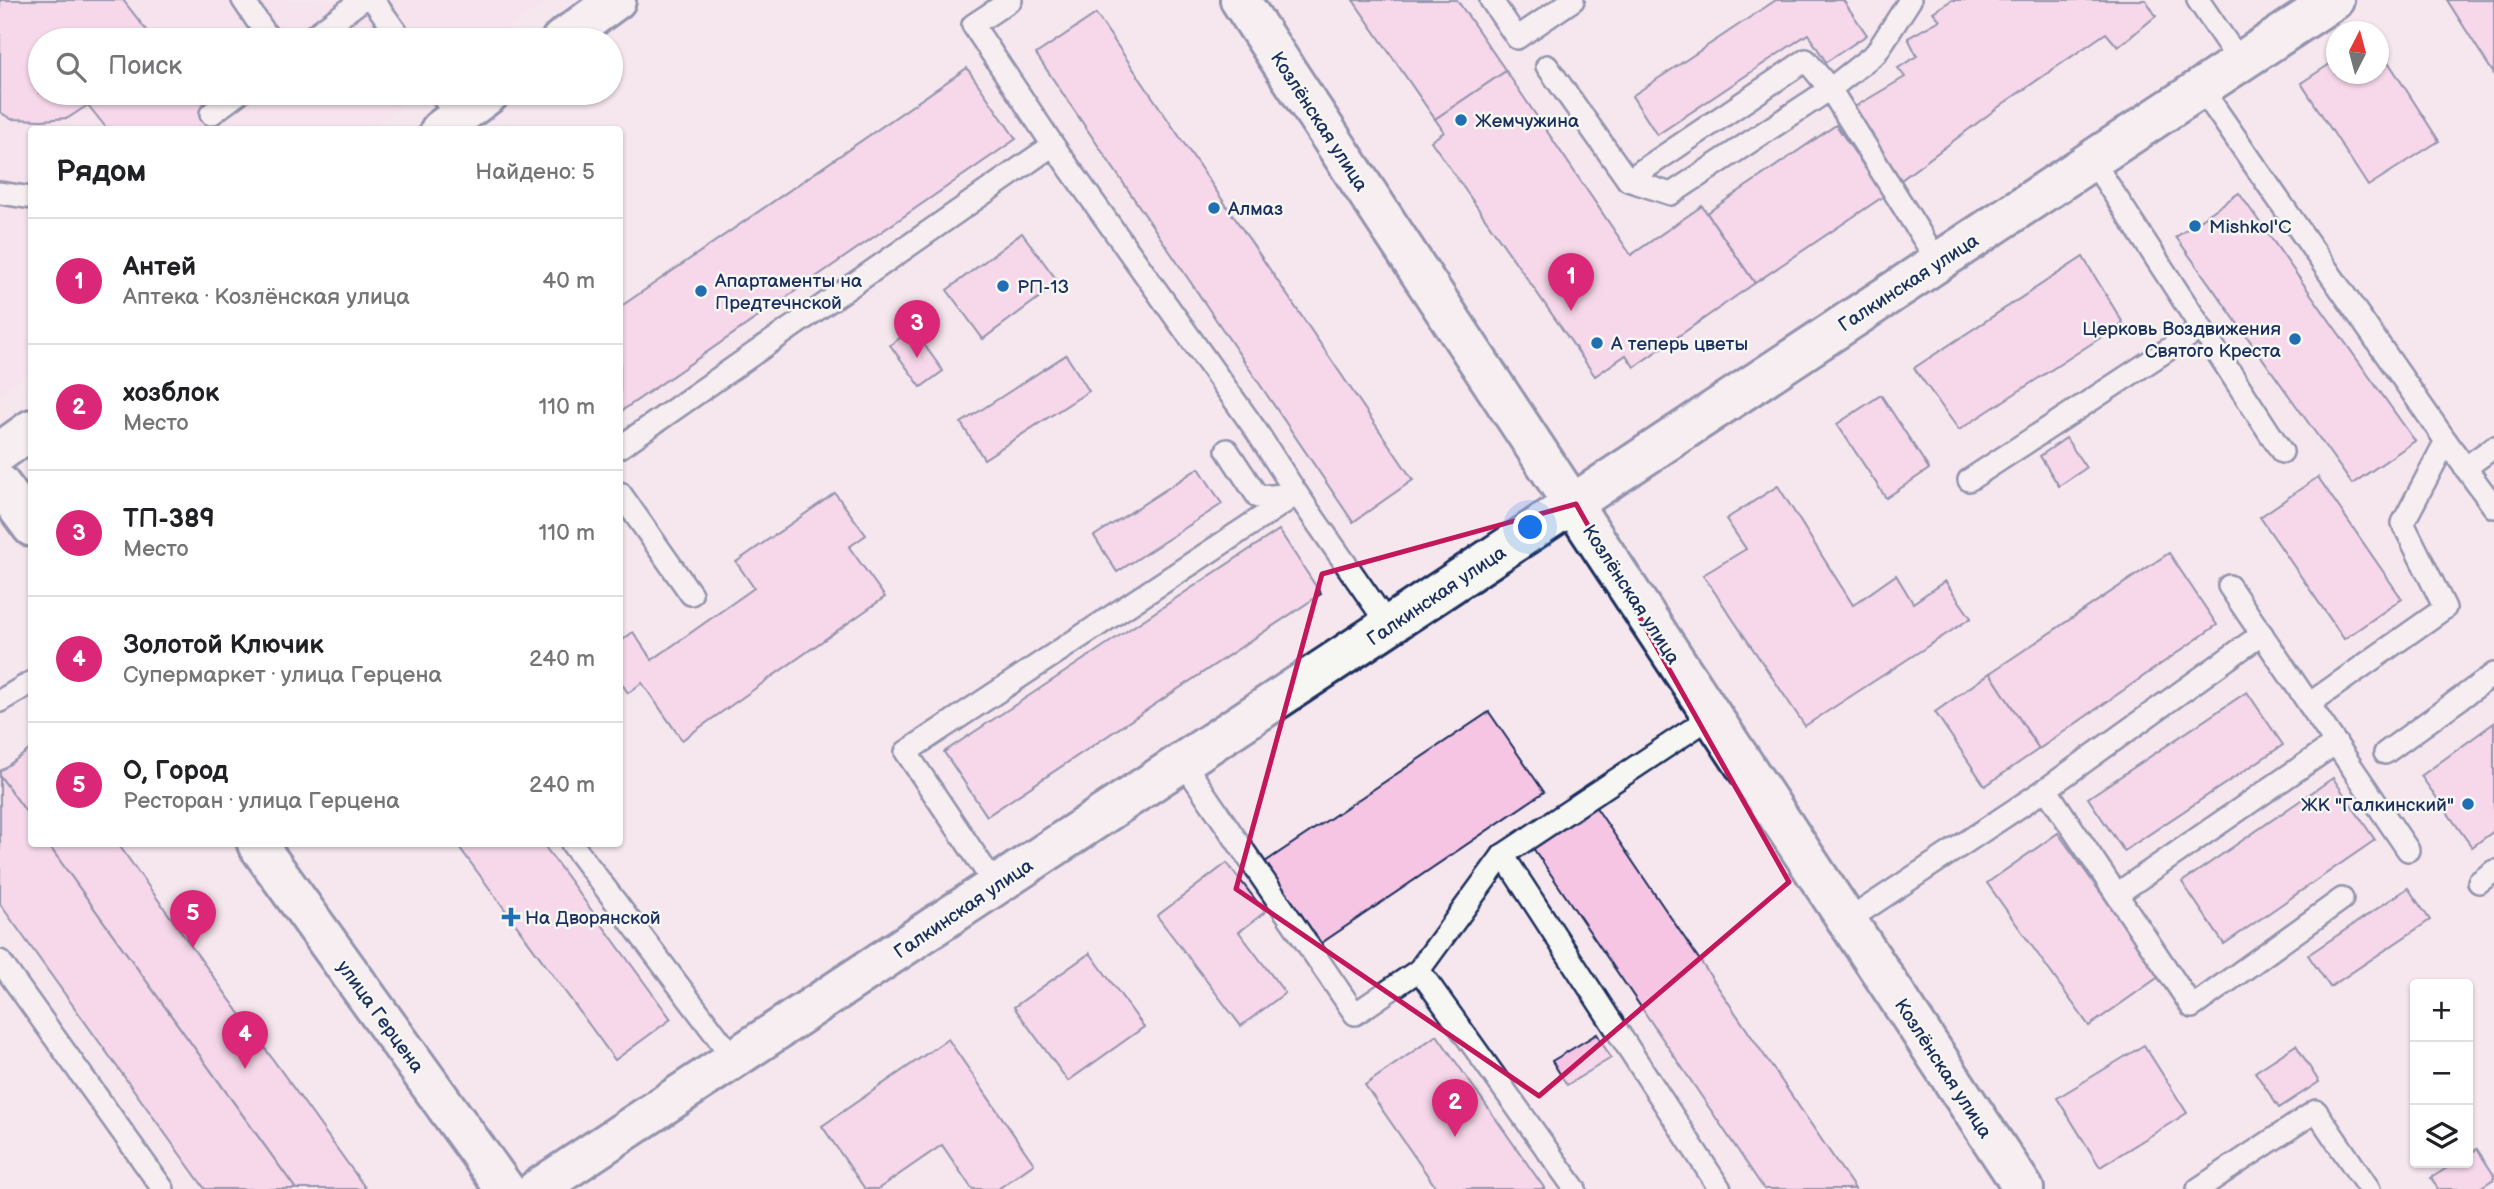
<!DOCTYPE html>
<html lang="ru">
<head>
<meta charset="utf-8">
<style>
  :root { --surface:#fff; --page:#f6f6f6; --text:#202124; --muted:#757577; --line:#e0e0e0; --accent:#db2777 }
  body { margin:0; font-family:"Balsamiq Sans",sans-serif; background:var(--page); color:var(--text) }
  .controls { position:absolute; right:21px; bottom:21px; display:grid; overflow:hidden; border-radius:7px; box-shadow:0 2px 5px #0004 }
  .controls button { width:63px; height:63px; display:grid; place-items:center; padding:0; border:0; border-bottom:2px solid var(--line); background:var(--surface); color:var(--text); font:35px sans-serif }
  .compass { position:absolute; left:2326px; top:21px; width:63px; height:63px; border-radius:50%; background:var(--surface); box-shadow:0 2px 5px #0004; rotate:6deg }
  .you { position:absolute; left:1531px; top:528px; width:24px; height:24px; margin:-18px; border:5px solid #fff; border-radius:50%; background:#1a73e8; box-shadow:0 0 0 10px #1a73e833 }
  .badge { display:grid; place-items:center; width:46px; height:46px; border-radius:50%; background:var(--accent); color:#fff; font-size:23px; font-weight:700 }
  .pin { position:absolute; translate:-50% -58px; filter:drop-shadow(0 2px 4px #0008) }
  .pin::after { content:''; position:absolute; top:37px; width:24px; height:21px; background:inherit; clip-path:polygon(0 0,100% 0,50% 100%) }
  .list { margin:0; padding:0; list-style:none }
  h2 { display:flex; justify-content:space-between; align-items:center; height:91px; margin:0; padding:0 28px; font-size:30px }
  h2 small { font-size:23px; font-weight:400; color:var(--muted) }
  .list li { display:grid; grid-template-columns:46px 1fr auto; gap:21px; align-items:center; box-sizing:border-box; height:126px; padding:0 28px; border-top:2px solid var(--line) }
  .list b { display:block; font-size:26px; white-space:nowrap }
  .list p { margin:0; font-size:23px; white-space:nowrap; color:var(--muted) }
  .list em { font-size:23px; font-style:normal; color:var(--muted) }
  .icon { flex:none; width:38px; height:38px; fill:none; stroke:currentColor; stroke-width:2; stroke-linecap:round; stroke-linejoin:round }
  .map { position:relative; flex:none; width:2494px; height:1189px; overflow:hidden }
  .search { position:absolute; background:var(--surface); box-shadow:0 2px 5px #0004; left:28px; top:28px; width:595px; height:77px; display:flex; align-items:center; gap:18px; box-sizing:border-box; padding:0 24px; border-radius:38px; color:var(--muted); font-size:26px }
  .panel { position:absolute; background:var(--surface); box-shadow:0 2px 5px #0004; left:28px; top:126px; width:595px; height:721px; border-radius:7px }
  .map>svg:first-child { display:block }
</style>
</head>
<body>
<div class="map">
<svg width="2494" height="1189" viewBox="0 0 2494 1189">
  <rect width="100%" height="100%" fill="#f6e7ee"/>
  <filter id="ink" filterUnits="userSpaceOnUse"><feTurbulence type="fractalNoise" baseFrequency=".0143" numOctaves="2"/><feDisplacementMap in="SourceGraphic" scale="14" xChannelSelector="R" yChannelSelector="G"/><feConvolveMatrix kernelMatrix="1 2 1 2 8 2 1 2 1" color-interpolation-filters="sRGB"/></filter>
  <g filter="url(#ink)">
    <path fill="#f6ddeb" d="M0,0h549l-56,40h-453v53h380l-51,36 -337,1 -1,242 -31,23z"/>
    <g fill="#f7c5e4" stroke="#1b2f5e" stroke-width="2">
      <path d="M0,0h123l31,40h-114v53h155l28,37h-115l-20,-25 -20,13 -26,2 -31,-1 -11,-7z"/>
      <path d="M1353,0h104l49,71 -71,48z"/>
      <path d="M1776,0h67l24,35 -41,27 -18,-28 -151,101 -25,-39z"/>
      <path d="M1952,0h194l10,16 -38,31 -12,-14 -102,70 -103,77 -50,-71 54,-32 -7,-9 19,-12 -9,-18 32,-18 -7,-8z"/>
      <path d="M2447,0h47v74z"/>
      <path d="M1096,14l317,466 -60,42 -317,-468z"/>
      <path d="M2378,46l61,95 -71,45 -67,-103 35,-23v14h42z"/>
      <path d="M967,68l49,71 -396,273v-105z"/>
      <path d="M1506,71l125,184 71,-49 53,77 -121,84 -8,-12 -31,21 -164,-235 13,-9 -9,-13z"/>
      <path d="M1836,125l48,71 -129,87 -48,-70z"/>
      <path d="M2239,193l176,248 -63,43 -176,-247z"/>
      <path d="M1022,233l37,50 -76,56 -36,-49z"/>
      <path d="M2083,257l40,66 -164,107 -45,-62z"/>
      <path d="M913,329l30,42 -22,16 -31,-42z"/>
      <path d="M1066,355l23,36 -105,68 -23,-36z"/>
      <path d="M1881,395l48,74 -43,29 -49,-74z"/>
      <path d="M2066,438l20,30 -27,18 -19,-30z"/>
      <path d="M1199,468l23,36 -105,68 -23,-36z"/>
      <path d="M2318,477l84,122 -58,40 -84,-122z"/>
      <path d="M1778,486l75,119 43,-30 17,28 32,-22 26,37 -166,108 -102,-151 43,-26 -20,-30z"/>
      <path d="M835,493l31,42 -17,12 36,50 -203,143 -40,-57 -14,10 -8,-12v-39l13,-10 19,28 102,-72 -18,-26z"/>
      <path d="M1279,530l42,64 -334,222 -43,-64z"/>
      <path d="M2169,553l48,72 -178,124 -49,-76z"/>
      <path d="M1990,673l49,76 -54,37 -50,-74z"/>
      <path d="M2247,692l36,53 -159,106 -36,-53z"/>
      <path d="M1489,712l55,80 -227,154 -55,-82z"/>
      <path d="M2494,723v108l-22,16 -51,-71z"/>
      <path d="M32,748v72l-32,-44v-5z"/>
      <path d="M0,776l32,44v24h16l248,345h-91l-205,-285z"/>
      <path d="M2333,778l42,62 -151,104 -42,-62z"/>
      <path d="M1595,806l260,383h-91l-79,-117 -152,-224z"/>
      <path d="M2058,833l102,143 -71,50 -102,-143z"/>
      <path d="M48,844h70l248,345h-70z"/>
      <path d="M457,844h86l128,175 -56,41z"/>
      <path d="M1227,863l38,49 -26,20 46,61 -44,33 -84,-110z"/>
      <path d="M2408,888l22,32 -100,67 -22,-32z"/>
      <path d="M1090,953l54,74 -76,54 -54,-74z"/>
      <path d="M1597,1034l14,24 -44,27 -15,-24z"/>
      <path d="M1437,1035l108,154h-108l-72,-104z"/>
      <path d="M948,1039l86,125 -36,25h-26l-30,-44 -64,44h-13l-43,-63z"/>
      <path d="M2144,1045l43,68 -87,54 -43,-69z"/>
      <path d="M2296,1045l23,37 -40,26 -24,-36z"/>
      <path d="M2477,1149l17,26v4l-16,10h-40l-7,-11 24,-15h13v-8z"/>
    </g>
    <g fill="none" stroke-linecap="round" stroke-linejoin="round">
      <g stroke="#1b2f5e" stroke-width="26">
        <g id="service">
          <path d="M243,0l27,40"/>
          <path d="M373,0l29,40"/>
          <path d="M1491,0l26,38 56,-38"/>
          <path d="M2198,0l42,62"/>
          <path d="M308,40l54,-40"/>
          <path d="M1547,66l81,114 43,14 159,-105 46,-36 34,-53"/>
          <path d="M2201,88l245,353 -43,82 42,85 -136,96"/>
          <path d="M440,93l17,24"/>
          <path d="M211,114l28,-21"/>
          <path d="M1053,145l202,284 42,65 92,132"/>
          <path d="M2092,160l190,292"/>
          <path d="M1628,180l178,-120 24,29 108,173"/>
          <path d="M0,193l32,5"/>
          <path d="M2446,441l48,66"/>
          <path d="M620,447l433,-302 -80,-120 38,-25"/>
          <path d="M1227,450l31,47 37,-3"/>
          <path d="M2465,468l29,-21"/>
          <path d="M1969,480l232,-152"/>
          <path d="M620,493l71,101"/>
          <path d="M2229,586l179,264"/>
          <path d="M0,701l32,-19"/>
          <path d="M2385,753l109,-79"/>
          <path d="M1183,762l172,252 64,-44 84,-115 209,-139"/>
          <path d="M2046,789l216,-155"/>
          <path d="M572,844l162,215"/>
          <path d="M1503,855l217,334"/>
          <path d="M2479,882l15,-11"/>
          <path d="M996,886l-90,-134 391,-258"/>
          <path d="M2117,894l219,-151"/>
          <path d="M1847,921l199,-132 146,218 150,-108"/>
          <path d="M0,961l163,228"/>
          <path d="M1419,970l156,219"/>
          <path d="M2198,1189l118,-78 53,78"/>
        </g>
      </g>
      <g stroke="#1b2f5e" stroke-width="44">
        <g id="minor">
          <path d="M1240,0l784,1189"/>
          <path d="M537,1189l1797,-1189"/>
        </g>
      </g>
      <g stroke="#1b2f5e" stroke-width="44">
        <g id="tertiary">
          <path d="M561,40l55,-40"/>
          <path d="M440,130l50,-37"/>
          <path d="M0,452l32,-23"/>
        </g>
      </g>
      <g stroke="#1b2f5e" stroke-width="44">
        <g id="secondary">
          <path d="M0,484l32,43"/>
          <path d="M257,844l248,345"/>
        </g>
      </g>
      <use href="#service" stroke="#f6f6f2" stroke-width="21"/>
      <use href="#minor" stroke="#f6f6f2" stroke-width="38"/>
      <use href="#tertiary" stroke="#f6f6f2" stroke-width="38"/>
      <use href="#secondary" stroke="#f6f6f2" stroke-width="38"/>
    </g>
  </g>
  <path d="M0 0H2494V1189H0ZM1576,504l213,378 -250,214 -303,-207 86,-315z" fill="#f6e7ee" fill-opacity=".55" fill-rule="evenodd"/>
  <path fill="none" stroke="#c2185b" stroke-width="5" stroke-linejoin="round" d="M1576,504l213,378 -250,214 -303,-207 86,-315z"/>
  <g fill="#1f6fb2" stroke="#f6f6f2" stroke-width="2.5">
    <circle cx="1461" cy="120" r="7"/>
    <circle cx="1214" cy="208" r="7"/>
    <circle cx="2195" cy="226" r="7"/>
    <circle cx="1003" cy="286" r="7"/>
    <circle cx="701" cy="291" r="7"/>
    <circle cx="2295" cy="339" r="7"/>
    <circle cx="1597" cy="343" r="7"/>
    <circle cx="2468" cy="804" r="7"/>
    <path d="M507.5 906.5h7v7h7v7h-7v7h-7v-7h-7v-7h7z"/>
  </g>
  <g text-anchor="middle" stroke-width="5" stroke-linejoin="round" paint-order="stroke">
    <g font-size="19" fill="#1b2f5e" stroke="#f6f6f2" text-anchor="start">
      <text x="1475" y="127">Жемчужина</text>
      <text x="1228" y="215">Алмаз</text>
      <text x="2209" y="233">Mishkol'C</text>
      <text x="715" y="287">Апартаменты на<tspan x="715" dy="22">Предтечнской</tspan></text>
      <text x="1017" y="293">РП-13</text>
      <text x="2281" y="335" text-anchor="end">Церковь Воздвижения<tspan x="2281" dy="22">Святого Креста</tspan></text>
      <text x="1611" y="350">А теперь цветы</text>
      <text x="2454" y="811" text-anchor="end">ЖК "Галкинский"</text>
      <text x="525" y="924">На Дворянской</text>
    </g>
    <g font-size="19" fill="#1b2f5e" stroke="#f6f6f2">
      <text transform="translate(1320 121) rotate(57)" y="7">Козлёнская улица</text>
      <text transform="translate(1908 282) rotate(-33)" y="7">Галкинская улица</text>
      <text transform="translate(1632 594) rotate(57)" y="7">Козлёнская улица</text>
      <text transform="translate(1436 595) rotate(-34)" y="7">Галкинская улица</text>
      <text transform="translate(963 908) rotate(-34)" y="7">Галкинская улица</text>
      <text transform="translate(381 1016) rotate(54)" y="7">улица Герцена</text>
      <text transform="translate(1944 1068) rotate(57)" y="7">Козлёнская улица</text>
    </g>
  </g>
</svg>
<div class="controls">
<button>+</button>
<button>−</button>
<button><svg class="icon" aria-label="layers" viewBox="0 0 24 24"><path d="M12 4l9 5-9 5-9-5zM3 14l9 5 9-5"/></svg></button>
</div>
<svg class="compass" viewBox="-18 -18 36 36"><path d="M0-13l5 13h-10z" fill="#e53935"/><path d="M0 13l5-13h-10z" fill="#757577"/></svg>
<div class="you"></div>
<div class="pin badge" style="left:1571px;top:311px">1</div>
<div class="pin badge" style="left:1455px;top:1137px">2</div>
<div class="pin badge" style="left:917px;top:358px">3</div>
<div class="pin badge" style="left:245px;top:1069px">4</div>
<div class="pin badge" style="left:193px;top:948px">5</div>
<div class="search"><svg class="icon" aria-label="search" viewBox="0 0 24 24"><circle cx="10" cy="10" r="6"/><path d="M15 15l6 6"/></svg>Поиск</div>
<section class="panel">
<h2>Рядом<small>Найдено: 5</small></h2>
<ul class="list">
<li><span class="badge">1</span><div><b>Антей</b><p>Аптека · Козлёнская улица</p></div><em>40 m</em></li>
<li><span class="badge">2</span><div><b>хозблок</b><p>Место</p></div><em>110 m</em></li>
<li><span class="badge">3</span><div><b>ТП-389</b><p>Место</p></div><em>110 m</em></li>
<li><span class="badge">4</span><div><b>Золотой Ключик</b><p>Супермаркет · улица Герцена</p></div><em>240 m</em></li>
<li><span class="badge">5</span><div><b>О, Город</b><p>Ресторан · улица Герцена</p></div><em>240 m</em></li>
</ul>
</section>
</div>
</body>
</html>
